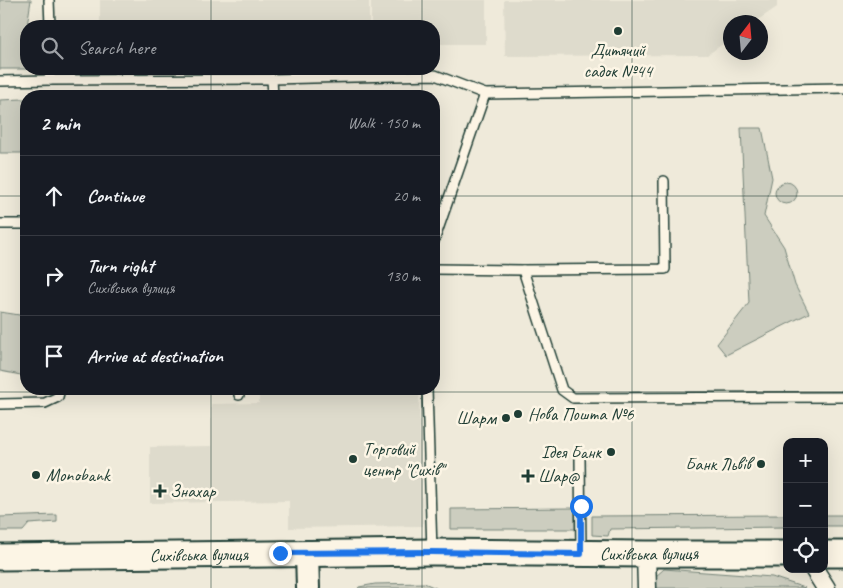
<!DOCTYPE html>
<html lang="en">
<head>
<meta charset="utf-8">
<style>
  :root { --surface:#171b24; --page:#242831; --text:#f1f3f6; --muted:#9ea1a6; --line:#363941 }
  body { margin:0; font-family:Caveat,sans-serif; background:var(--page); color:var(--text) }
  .controls { position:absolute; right:15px; bottom:15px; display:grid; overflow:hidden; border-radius:10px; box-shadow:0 5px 20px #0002 }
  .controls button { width:45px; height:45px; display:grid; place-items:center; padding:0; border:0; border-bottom:1px solid var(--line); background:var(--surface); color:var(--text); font:25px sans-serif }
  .compass { position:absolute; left:723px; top:15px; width:45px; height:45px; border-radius:50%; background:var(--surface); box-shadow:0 5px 20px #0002; rotate:16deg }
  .stop { position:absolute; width:15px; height:15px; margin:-11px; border:4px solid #1a73e8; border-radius:50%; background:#fff }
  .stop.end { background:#1a73e8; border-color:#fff; box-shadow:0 1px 5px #0008 }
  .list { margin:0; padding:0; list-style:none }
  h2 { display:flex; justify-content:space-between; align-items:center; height:65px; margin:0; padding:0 20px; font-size:21px }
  h2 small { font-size:16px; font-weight:400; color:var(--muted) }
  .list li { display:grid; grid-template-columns:32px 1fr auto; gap:15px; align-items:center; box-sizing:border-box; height:80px; padding:0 20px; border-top:1px solid var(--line) }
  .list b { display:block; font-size:19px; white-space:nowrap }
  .list p { margin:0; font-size:16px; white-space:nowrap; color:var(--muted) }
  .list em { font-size:16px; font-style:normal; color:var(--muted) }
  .icon { flex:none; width:28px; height:28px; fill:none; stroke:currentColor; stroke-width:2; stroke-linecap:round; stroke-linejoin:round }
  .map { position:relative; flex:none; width:843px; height:588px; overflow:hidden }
  .search { position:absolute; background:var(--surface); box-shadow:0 5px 20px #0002; left:20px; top:20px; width:420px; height:55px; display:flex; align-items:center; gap:12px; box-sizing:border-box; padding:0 18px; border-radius:20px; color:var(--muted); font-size:19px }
  .panel { position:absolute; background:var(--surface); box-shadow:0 5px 20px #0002; left:20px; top:90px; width:420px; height:305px; border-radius:20px }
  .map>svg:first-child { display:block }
</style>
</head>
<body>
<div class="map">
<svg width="843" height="588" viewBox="0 0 843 588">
  <rect width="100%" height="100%" fill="#efeada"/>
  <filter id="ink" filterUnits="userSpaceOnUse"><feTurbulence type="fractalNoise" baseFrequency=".02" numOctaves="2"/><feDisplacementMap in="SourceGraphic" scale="10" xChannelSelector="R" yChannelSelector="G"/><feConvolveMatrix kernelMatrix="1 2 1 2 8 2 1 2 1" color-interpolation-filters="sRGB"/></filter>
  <g filter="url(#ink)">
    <g fill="#dedbcc">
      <rect x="100" y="0" width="269" height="26"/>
      <path d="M371,0h115v44h-52v-18h-63z"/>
      <path d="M504,0h273v7l-22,15h-25v17l-23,16 -202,1z"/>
      <path d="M259,389h160l4,137 -134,2v-27l-139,2v-56l61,-1v-42l48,-1z"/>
    </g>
    <g fill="#cccdbf" stroke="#76857a">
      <path d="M0,0h31l-4,26h-1v43h1h-27z"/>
      <path d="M23,99h3v54h-26v-53z"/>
      <path d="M741,128h21l10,50 -8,38 20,31 11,38 14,28 -83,42 -9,-11 32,-41z"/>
      <circle cx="786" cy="193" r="11"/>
      <path d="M0,312l26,4v60l-26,-5z"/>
      <path d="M575,508v21h-124v-20z"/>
      <path d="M57,515v7l-28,2 -6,7h-23v-14z"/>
      <path d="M787,515v12l-177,2 -2,7 -16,-1v-19z"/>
      <rect x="824" y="515" width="19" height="11"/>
      <path d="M664,569l108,8 33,11h-151l1,-11z"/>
      <path d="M424,583l12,5h-78l1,-1 16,-3z"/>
    </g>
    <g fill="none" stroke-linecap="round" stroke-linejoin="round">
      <g stroke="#1f3d34" stroke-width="12">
        <g id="service">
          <path d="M49,0l1,26"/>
          <path d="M50,69v11"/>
          <path d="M272,79l1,17"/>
          <path d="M0,81l50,-1 222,-1 163,-4 50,19 358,-6"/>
          <path d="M0,224h26"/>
          <path d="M434,241l51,-147"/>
          <path d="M434,269l89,1 39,120 11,8 270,-1"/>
          <path d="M523,270l142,-1 -1,-88"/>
          <path d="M427,389l5,162"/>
          <path d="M239,395v-6"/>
          <path d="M0,404l45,-1 13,-6 2,-8"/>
          <path d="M580,459l1,92"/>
        </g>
      </g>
      <g stroke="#1f3d34" stroke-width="21">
        <g id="minor">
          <path d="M646,554l1,34"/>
          <path d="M814,569l12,19"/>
        </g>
      </g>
      <g stroke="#1f3d34" stroke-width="26">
        <path id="tertiary" d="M307,553l1,35"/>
      </g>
      <g stroke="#1f3d34" stroke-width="29">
        <g id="secondary">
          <path d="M824,554h19"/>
          <path id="s1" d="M0,557l432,-5 214,2h141"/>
        </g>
      </g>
      <use href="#service" stroke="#fcf5e5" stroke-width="9"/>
      <use href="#minor" stroke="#fcf5e5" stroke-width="18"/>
      <use href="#tertiary" stroke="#fcf5e5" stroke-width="22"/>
      <use href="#secondary" stroke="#fcf5e5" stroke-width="25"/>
    </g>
  </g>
  <g fill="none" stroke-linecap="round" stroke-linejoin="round" filter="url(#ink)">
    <path stroke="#1a73e8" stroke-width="6" d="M280,553l152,-1 149,2v-48"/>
  </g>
  <path fill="none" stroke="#1f3d34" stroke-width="1" stroke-opacity="0.55" d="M211,0v26M422,0v26M632,0v588M211,69v27M422,69v27M0,196h26M434,196h409M211,389v199M422,389v199M0,392h843"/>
  <g fill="#1f3d34" stroke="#fcf5e5" stroke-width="2">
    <circle cx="618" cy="31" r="5"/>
    <circle cx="518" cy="414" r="5"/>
    <circle cx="506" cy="418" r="5"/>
    <circle cx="611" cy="452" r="5"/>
    <circle cx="353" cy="459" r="5"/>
    <circle cx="761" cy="464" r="5"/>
    <circle cx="36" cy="475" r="5"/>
    <path d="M525.5 468.5h5v5h5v5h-5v5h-5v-5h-5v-5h5z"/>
    <path d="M157.5 483.5h5v5h5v5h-5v5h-5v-5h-5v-5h5z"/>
  </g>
  <g text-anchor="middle" stroke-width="5" stroke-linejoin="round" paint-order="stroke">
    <g font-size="18" fill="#1f3d34" stroke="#fcf5e5" text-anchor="start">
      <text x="618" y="56" text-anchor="middle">Дитячий<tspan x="618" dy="21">садок №44</tspan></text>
      <text x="528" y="420">Нова Пошта №6</text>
      <text x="496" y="424" text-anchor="end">Шарм</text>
      <text x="363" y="455">Tорговий<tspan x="363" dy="21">центр "Сихів"</tspan></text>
      <text x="601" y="458" text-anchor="end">Ідея Банк</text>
      <text x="751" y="470" text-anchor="end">Банк Львів</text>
      <text x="46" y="481">Monobank</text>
      <text x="538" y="482">Шар@</text>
      <text x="170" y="497">Знахар</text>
    </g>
    <g font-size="18" fill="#1f3d34" stroke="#fcf5e5">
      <text dy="6" stroke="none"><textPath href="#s1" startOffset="199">Сихівська вулиця</textPath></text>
      <text dy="6" stroke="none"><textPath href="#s1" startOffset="649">Сихівська вулиця</textPath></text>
    </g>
  </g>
</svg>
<div class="controls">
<button>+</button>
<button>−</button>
<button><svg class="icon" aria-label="locate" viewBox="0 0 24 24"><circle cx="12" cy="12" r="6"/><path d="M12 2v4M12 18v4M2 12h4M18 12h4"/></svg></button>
</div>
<svg class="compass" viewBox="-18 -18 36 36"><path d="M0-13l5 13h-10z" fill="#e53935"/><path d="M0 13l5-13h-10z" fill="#9ea1a6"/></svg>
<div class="stop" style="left:581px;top:506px"></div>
<div class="stop end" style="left:280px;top:553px"></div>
<div class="search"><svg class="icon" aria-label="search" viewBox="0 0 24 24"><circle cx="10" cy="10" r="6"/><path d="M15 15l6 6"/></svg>Search here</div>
<section class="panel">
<h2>2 min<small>Walk · 150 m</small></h2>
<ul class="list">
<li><svg class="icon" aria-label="ahead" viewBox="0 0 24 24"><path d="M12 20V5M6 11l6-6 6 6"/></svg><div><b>Continue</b></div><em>20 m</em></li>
<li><svg class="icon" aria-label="right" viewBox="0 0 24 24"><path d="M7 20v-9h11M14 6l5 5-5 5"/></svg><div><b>Turn right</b><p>Сихівська вулиця</p></div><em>130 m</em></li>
<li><svg class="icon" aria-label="arrive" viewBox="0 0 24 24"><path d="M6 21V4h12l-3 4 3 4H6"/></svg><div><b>Arrive at destination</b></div></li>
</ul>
</section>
</div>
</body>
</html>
